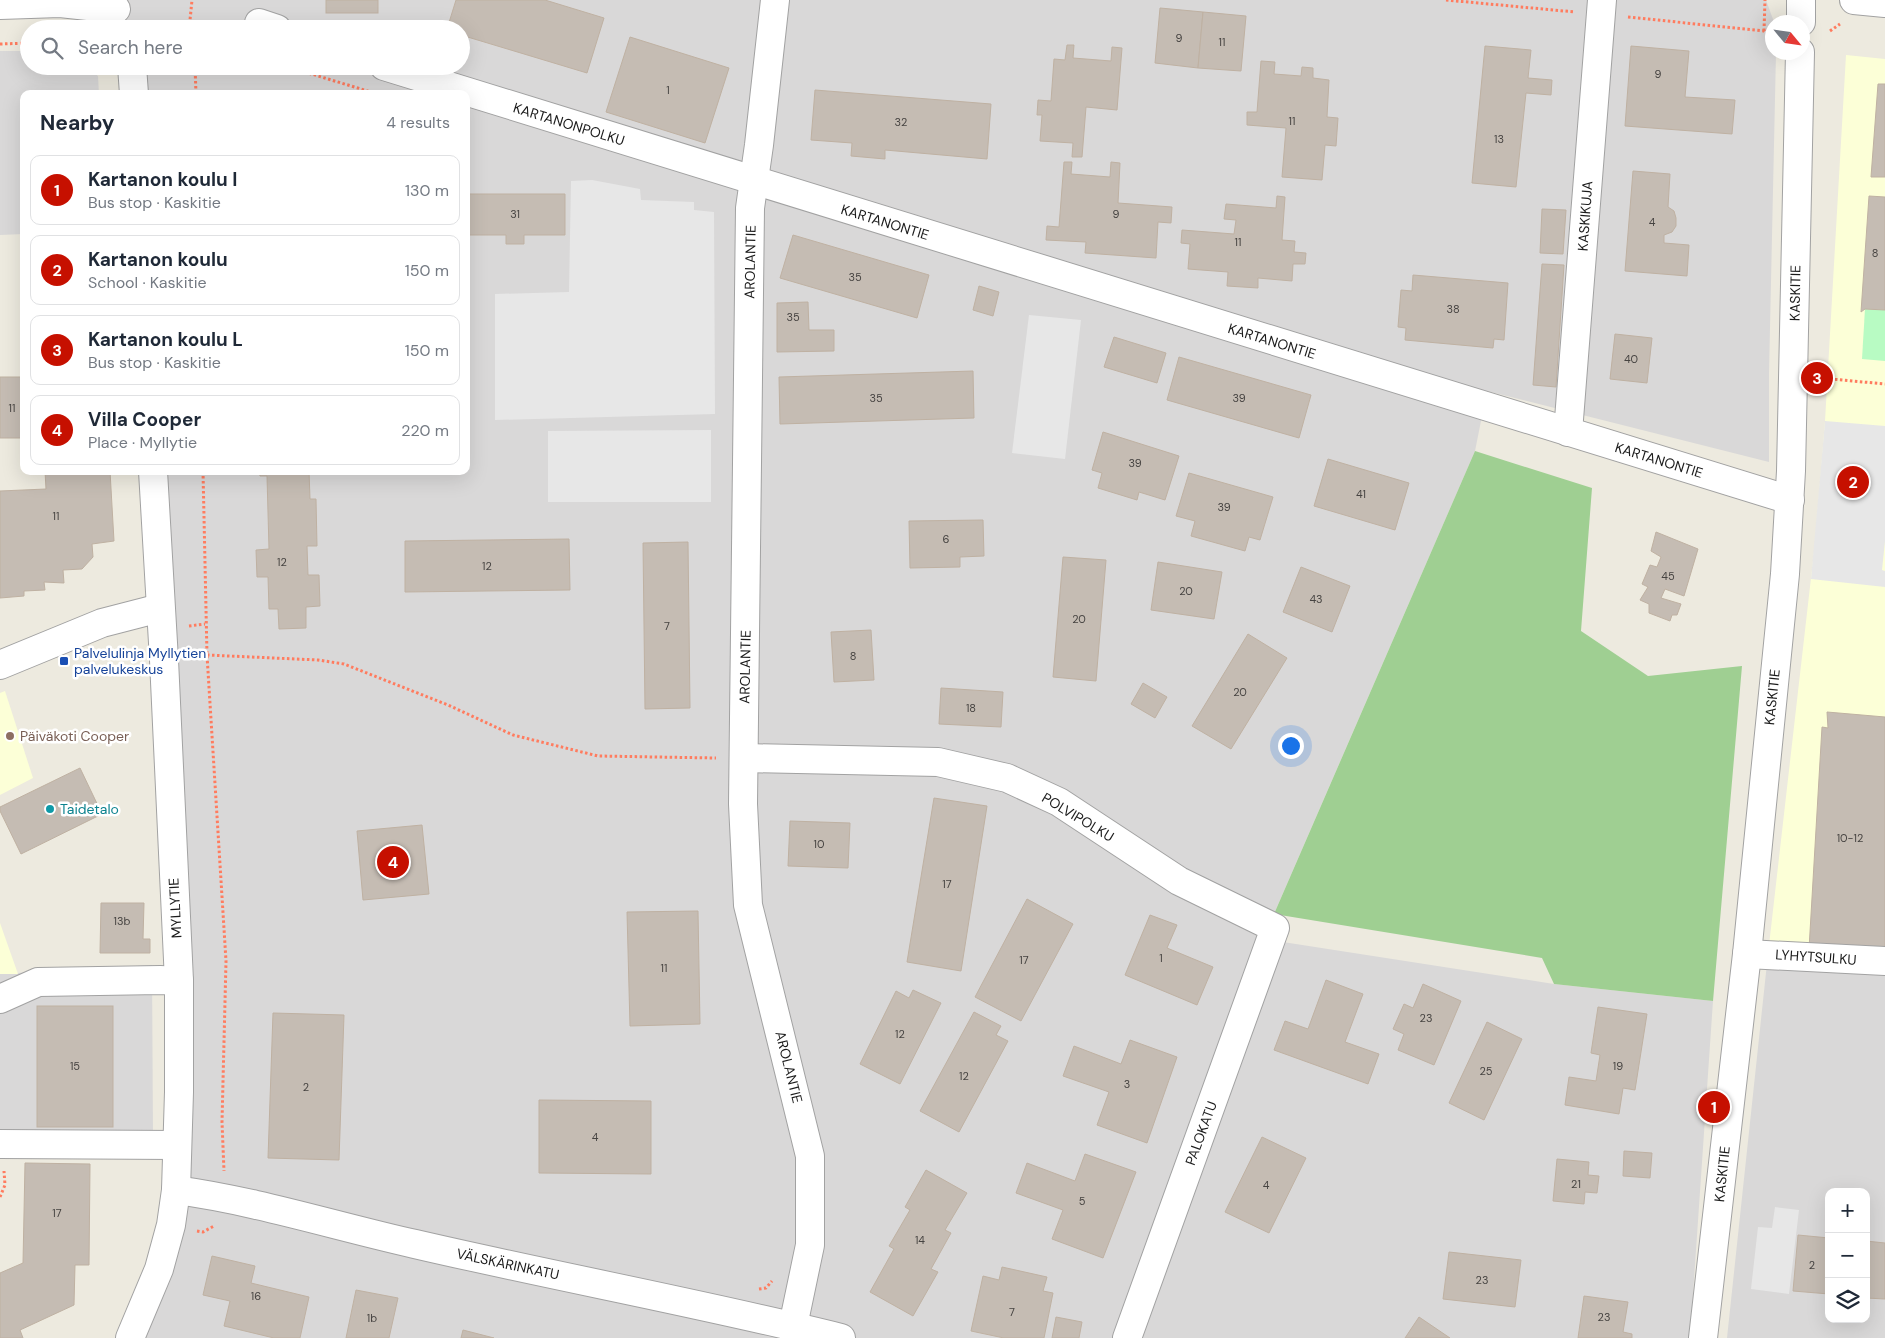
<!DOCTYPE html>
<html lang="en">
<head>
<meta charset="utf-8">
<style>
  :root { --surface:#fff; --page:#f2f2f3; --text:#1f2937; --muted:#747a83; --line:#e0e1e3; --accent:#c61000 }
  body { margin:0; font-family:"DM Sans",sans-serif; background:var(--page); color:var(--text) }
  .controls { position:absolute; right:15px; bottom:15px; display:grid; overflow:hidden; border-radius:10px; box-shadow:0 5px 20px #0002 }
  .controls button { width:45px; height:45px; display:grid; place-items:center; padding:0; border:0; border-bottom:1px solid var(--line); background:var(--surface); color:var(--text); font:25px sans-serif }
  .compass { position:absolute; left:1765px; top:15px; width:45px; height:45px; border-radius:50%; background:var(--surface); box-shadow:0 5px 20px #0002; rotate:119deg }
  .you { position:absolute; left:1290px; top:745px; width:18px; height:18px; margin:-12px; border:4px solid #fff; border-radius:50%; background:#1a73e8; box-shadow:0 0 0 8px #1a73e833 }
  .badge { display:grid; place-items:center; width:32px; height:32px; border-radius:50%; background:var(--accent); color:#fff; font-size:16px; font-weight:700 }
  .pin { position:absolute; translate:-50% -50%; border:2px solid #fff; box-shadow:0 1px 5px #0006 }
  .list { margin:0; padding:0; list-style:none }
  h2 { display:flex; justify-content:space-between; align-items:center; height:65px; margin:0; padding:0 20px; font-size:21px }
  h2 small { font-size:16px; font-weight:400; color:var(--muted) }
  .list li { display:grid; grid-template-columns:32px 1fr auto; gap:15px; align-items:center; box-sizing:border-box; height:70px; margin:0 10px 10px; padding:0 10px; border:1px solid var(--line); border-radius:10px }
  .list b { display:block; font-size:19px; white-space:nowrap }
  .list p { margin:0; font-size:16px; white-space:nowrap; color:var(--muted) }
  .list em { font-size:16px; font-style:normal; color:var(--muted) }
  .icon { flex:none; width:28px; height:28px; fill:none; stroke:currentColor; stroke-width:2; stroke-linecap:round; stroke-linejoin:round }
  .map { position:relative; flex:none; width:1885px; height:1338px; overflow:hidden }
  .search { position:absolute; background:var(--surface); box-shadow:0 5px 20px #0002; left:20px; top:20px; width:450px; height:55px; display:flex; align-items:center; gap:12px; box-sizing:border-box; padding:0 18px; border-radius:28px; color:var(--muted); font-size:19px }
  .panel { position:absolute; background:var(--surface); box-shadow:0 5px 20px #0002; left:20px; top:90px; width:450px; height:385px; border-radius:10px }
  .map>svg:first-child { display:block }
</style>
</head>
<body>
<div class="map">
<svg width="1885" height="1338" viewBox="0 0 1885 1338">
  <rect width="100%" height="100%" fill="#edeadf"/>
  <g fill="#d9d8d8" fill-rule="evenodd">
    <path d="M118,0h1648l8,22 -2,30 4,1 -7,321v88l-282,-71 -12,60 -212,488 291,45 159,17 -23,337h-1560l41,-113 -18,-754h313v-377h-332l-2,-28h329v-37h-334l-11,-20z"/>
    <path d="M0,51h29v15h55l14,10 1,18h-75v140l-24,1z"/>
    <path d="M1768,954l117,7v377h-158zM1829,1192h37v127h-37z"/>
    <path d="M152,965l1,173 -153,-1v-163z"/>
  </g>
  <g fill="#fcffd7">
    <path d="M1846,55l39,4v900l-117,-5 47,-411 10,-122z"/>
    <path d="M5,691l28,87 -33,17v-102z"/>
    <path d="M0,923l18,51h-18z"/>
  </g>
  <path fill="#9fcf92" d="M1475,451l117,37 -11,143 67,45 94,-10 -29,335 -159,-17 -12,-26 -268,-44z"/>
  <path fill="#b8fbc3" d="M1865,309l20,1v51l-23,-2z"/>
  <g fill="#e7e7e7">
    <path d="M592,180l48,9 1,11 53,2v8l20,2 1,202 -220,6v-126l74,-2 2,-111z"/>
    <path d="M1029,315l52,5 -16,139 -53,-6z"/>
    <path d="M1825,421l60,5v115l-3,29 3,1v16l-74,-8z"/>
    <path d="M711,430v72h-163v-71z"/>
    <path d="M1775,1207l24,3 -10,84 -38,-5 7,-62 14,1z"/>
  </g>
  <g fill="#c5bcb3" stroke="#bfb1a2">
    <rect x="326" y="0" width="52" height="13"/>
    <path d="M456,0h89l59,18 -17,55 -126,-38v-6h-14z"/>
    <path d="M1160,8l43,4 -5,56 -43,-5z"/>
    <path d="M1203,12l43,4 -5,55 -43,-3z"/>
    <path d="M630,37l99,31 -24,75 -99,-31z"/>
    <path d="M1067,45h7l-1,13 38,3 1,-14 10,1 -5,62 -31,-3 -4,50h-10l1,-14 -33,-2 2,-26h-5l1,-15 13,1 3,-42 11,1z"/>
    <path d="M1485,46l46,4 -3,28 24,2 -1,15 -25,-2 -10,94 -44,-4z"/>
    <path d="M1631,46l58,5 -4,46 50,3 -3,34 -107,-8z"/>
    <path d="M1261,61l14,1 -1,12 27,2 1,-9 11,1v10l16,2 -2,37 11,1 -2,28 -11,-1 -3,35 -40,-3 4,-49 -39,-3v-13h10z"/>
    <path d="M1878,84h7v93h-14z"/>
    <path d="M815,90l176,14 -4,55 -102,-9v9l-34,-3 1,-13 -41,-3z"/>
    <rect x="38" y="91" width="52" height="3"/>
    <path d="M1064,162h8l-1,12 39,3 1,-15 9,1 -2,40 54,4 -1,16 -13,-1 -2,36 -71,-5 1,-11 -40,-2 1,-14 12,1z"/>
    <path d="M1633,171l37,3 -2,33 6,4 2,7v8l-4,6 -8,3v8l25,2 -2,31 -62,-5z"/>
    <path d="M466,194h99v41h-41v9h-18v-9h-40z"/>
    <path d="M1277,196l8,1 -3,43 13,1 -1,11 12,1 -1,11h-12l-1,17 -34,-3v10l-31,-2 1,-14 -40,-3 2,-25 -9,-1 1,-13 52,4 2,-14 -12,-1 2,-15 50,4z"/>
    <path d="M1869,196l16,1v113l-20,-1 -4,3z"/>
    <path d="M1542,209l24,1 -3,44 -23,-1z"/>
    <path d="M793,235l136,40 -12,43 -137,-40z"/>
    <path d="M1542,264l22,1 -8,122 -23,-2z"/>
    <path d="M1413,275l95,8 -4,57 -10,-1 -1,9 -88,-8 1,-12 -8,-1 3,-37 11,1z"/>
    <path d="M979,286l20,6 -6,24 -20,-6z"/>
    <path d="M808,302l1,28h25v21l-57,1v-49z"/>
    <path d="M1615,334l37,4 -5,45 -37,-4z"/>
    <path d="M1114,337l52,16 -9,30 -53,-16z"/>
    <path d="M1179,357l132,38 -12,43 -132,-38z"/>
    <path d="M973,371l1,47 -194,6 -1,-47z"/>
    <rect x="0" y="377" width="24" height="61"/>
    <path d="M1103,432l76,24 -14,44 -26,-8 -2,8 -39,-12 4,-15 -10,-3z"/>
    <path d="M1328,459l81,24 -14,47 -81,-24z"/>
    <path d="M45,471h65l4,70 -22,3 1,13 -11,12 -19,1 1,13 -20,-1 1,8 -21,1v5l-24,2v-107l46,-2z"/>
    <path d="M259,471h50l1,28h6l1,47h-10l1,29h11l1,31 -14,1v21l-27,1 -1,-20h-9l-1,-32h-11l-1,-27 13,-1 -2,-73h-7z"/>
    <path d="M1189,473l84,24 -13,43 -11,-3 -4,14 -54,-15 4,-15 -19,-5z"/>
    <path d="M983,520l1,36 -24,1v10l-50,1 -1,-47z"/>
    <path d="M1656,532l42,17 -14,47 -19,-7 -4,9 20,6 -4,11h-5l-2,6 -21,-8v-9l-9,-4 8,-13 -6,-3 8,-19 7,2 4,-10 -10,-6z"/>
    <path d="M569,539l1,51 -165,2v-51z"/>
    <path d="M688,542l2,166 -45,1 -2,-166z"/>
    <path d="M1063,557l43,3 -10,121 -43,-4z"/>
    <path d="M1158,562l64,10 -8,47 -63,-9z"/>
    <path d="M1301,567l49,19 -18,46 -49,-20z"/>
    <path d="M871,630l3,50 -40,2 -3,-50z"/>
    <path d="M1248,634l39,24 -56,91 -39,-23z"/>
    <path d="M1143,683l24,14 -12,21 -24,-14z"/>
    <path d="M941,688l62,4 -2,35 -62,-3z"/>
    <path d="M1827,712l58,5v237l-76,-5 13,-222 6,1z"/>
    <path d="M80,768l22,46 -81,40 -21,-43v-4z"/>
    <path d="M934,798l53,8 -26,165 -54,-9z"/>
    <path d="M790,821l60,2 -2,45 -60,-2z"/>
    <path d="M422,825l7,69 -66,6 -6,-69z"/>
    <path d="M1027,899l46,25 -52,97 -46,-24z"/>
    <path d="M101,903h43l-1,36h7v14h-50z"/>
    <path d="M698,911l2,113 -70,2 -3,-114z"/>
    <path d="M1150,915l27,10 -10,23 46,19 -16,38 -72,-30z"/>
    <path d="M1326,980l37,14 -18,48 34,12 -11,30 -94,-34 11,-29 23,8z"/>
    <path d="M1423,984l38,17 -27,64 -36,-15 6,-16 -11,-5 11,-25 9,4z"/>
    <path d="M913,990l28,13 -41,81 -40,-20 36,-73 13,7z"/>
    <rect x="37" y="1006" width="76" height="121"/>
    <path d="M1598,1007l49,7 -12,76 -12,-2 -4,26 -54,-9 4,-28 27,4 4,-26 -9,-2z"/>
    <path d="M974,1012l27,14 -5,9 12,6 -49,91 -39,-21z"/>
    <path d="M273,1013l71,2 -5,145 -71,-2z"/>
    <path d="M1487,1022l35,17 -38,81 -35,-17z"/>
    <path d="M1130,1040l47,17 -30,86 -50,-18 12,-33 -46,-16 11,-30 47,18z"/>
    <path d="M539,1100l112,1v73l-112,-1z"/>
    <path d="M1262,1137l44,21 -37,75 -44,-21z"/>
    <path d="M1624,1151l28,2 -2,25 -27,-2z"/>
    <path d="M1085,1154l51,18 -33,86 -51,-19 11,-29 -47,-17 11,-30 48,18z"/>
    <path d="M1557,1159l32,3 -1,13 11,1 -2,17 -12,-1 -1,12 -31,-3z"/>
    <path d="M25,1163l65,1 -1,101h-14l-1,40 -54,25 3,8h-23v-65l23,-10z"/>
    <path d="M926,1170l41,23 -22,37 6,3 -20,36 7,3 -25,44 -43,-24 24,-43 -5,-3 21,-36 -5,-3z"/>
    <path d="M1798,1235l31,3v56l-36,-3z"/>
    <path d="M1866,1241l19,2v56l-19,-1z"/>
    <path d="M1449,1252l72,8 -6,47 -72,-8z"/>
    <path d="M212,1256l43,10 -4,17 58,14 -9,41h-26l-50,-12 6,-25 -27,-6z"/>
    <path d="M1002,1267l45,10 -4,14 10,2 -9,45h-40l-33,-7 12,-55 16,4z"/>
    <path d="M356,1290l42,8 -9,40h-43z"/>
    <path d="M1584,1296l44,6 -5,30 9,2v4h-54z"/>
    <path d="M1056,1317l26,5 -3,16h-27z"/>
    <path d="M1419,1317l31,21h-45z"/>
    <path d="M463,1330l31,8h-33z"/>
  </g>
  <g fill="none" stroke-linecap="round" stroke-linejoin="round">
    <g stroke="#a2a2a2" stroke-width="30">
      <g id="minor">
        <path d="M775,0l-16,145 -9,63 -7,596 5,101 62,251v89l-17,81"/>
        <path d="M1854,0l31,3"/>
        <path d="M0,5l60,-2 56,6"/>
        <path d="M1801,22v-22"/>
        <path d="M259,23l18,6"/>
        <path d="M132,66l2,28"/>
        <path d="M384,66l1406,434"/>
        <path d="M1568,432l34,-432"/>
        <path d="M0,665l102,-42 58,-15"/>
        <path d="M744,758l194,4 69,16 52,24 120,79 96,47 -148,410"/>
        <path d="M1747,954l138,7"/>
        <path d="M0,999l38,-17 122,-2 19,1"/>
        <path d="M0,1144l177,1"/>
        <path d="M176,1190c81,11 159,36 239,54 142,33 285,59 426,94"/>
        <path d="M130,1338l29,-69 12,-44 5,-35 3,-98v-111l-15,-321 -11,-189"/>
        <path d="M1703,1338l44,-384 38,-380 6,-103 9,-419"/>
      </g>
    </g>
    <g stroke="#ff7c5f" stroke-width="3" stroke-dasharray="2.5 2.5" stroke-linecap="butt">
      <path d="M1446,0l129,12"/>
      <path d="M1628,17l136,14 8,6"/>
      <path d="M146,29h7"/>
      <path d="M192,29l-2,-9 2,-20"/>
      <path d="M1764,31l1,-31"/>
      <path d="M1830,31l10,-7"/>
      <path d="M0,44l29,-1"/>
      <path d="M195,66l1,28"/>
      <path d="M285,66l86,26"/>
      <path d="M1820,378l65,6"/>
      <path d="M203,471l4,184 19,306 -4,161 2,49"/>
      <path d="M189,626l16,-2"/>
      <path d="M207,655l111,5 26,4 104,41 65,30 85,21 118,2"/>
      <path d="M0,1197l5,-12 -1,-14"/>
      <path d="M197,1231l6,1 11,-6"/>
      <path d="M759,1289l7,-1 6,-7"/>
    </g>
    <use href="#minor" stroke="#fff" stroke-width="28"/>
  </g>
  <rect fill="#1a4fb4" stroke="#fff" stroke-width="2" x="59" y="656" width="10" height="10" rx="2.5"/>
  <circle fill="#8d6e63" stroke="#fff" stroke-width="2" cx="10" cy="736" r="5"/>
  <circle fill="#0f9aa8" stroke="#fff" stroke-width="2" cx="50" cy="809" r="5"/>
  <g text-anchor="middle" stroke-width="5" stroke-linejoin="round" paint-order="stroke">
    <g font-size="11" fill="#464341">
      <text x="1179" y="42">9</text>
      <text x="1222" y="46">11</text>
      <text x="1658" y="78">9</text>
      <text x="668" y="94">1</text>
      <text x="1292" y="125">11</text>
      <text x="901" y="126">32</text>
      <text x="1499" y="143">13</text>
      <text x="515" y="218">31</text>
      <text x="1116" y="218">9</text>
      <text x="1652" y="226">4</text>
      <text x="1238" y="246">11</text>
      <text x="1875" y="257">8</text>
      <text x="855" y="281">35</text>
      <text x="1453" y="313">38</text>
      <text x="793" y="321">35</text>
      <text x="1631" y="363">40</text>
      <text x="876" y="402">35</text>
      <text x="1239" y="402">39</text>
      <text x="12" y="412">11</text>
      <text x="1135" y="467">39</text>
      <text x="1361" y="498">41</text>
      <text x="1224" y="511">39</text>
      <text x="56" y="520">11</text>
      <text x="946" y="543">6</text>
      <text x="282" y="566">12</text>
      <text x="487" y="570">12</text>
      <text x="1668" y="580">45</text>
      <text x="1186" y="595">20</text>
      <text x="1316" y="603">43</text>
      <text x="1079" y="623">20</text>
      <text x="667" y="630">7</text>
      <text x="853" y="660">8</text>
      <text x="1240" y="696">20</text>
      <text x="971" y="712">18</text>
      <text x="1850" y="842">10-12</text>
      <text x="819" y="848">10</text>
      <text x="947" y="888">17</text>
      <text x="122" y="925">13b</text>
      <text x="1161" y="962">1</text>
      <text x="1024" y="964">17</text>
      <text x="664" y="972">11</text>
      <text x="1426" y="1022">23</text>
      <text x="900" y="1038">12</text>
      <text x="75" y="1070">15</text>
      <text x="1618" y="1070">19</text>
      <text x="1486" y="1075">25</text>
      <text x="964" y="1080">12</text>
      <text x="1127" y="1088">3</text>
      <text x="306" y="1091">2</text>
      <text x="595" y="1141">4</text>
      <text x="1576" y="1188">21</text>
      <text x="1266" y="1189">4</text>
      <text x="1082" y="1205">5</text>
      <text x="57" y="1217">17</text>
      <text x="920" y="1244">14</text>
      <text x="1812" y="1269">2</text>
      <text x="1482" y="1284">23</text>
      <text x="256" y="1300">16</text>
      <text x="1012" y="1316">7</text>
      <text x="1604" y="1321">23</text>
      <text x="372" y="1322">1b</text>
    </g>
    <g font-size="14" fill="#1b1b1b" stroke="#fff">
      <text transform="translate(569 124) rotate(17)" y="5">KARTANONPOLKU</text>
      <text transform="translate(1585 216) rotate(-86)" y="5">KASKIKUJA</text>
      <text transform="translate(885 222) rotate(17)" y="5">KARTANONTIE</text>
      <text transform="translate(750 262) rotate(-89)" y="5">AROLANTIE</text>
      <text transform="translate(1795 293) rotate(-89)" y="5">KASKITIE</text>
      <text transform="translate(1272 341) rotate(17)" y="5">KARTANONTIE</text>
      <text transform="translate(1659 460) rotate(17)" y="5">KARTANONTIE</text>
      <text transform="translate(745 667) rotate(-89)" y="5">AROLANTIE</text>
      <text transform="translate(1772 697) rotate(-84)" y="5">KASKITIE</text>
      <text transform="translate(1078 817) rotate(31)" y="5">POLVIPOLKU</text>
      <text transform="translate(175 908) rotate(-93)" y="5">MYLLYTIE</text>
      <text transform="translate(1816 957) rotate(4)" y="5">LYHYTSULKU</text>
      <text transform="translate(789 1067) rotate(76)" y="5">AROLANTIE</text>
      <text transform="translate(1201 1133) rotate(-70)" y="5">PALOKATU</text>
      <text transform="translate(1722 1174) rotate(-84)" y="5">KASKITIE</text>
      <text transform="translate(508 1264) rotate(12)" y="5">VÄLSKÄRINKATU</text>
    </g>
    <g font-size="14" fill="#164399" stroke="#fff" text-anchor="start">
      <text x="74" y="658">Palvelulinja Myllytien<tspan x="74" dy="16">palvelukeskus</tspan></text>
    </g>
    <g font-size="14" fill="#785e54" stroke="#fff" text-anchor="start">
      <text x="20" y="741">Päiväkoti Cooper</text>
    </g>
    <g font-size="14" fill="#0d838f" stroke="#fff" text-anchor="start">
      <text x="60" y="814">Taidetalo</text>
    </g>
  </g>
</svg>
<div class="controls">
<button>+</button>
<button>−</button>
<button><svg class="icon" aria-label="layers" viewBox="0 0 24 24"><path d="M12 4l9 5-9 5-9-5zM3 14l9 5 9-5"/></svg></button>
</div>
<svg class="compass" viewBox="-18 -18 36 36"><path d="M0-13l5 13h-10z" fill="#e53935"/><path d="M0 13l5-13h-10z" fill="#747a83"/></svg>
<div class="you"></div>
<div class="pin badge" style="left:1714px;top:1107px">1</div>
<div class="pin badge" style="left:1853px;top:482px">2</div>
<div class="pin badge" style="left:1817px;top:378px">3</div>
<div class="pin badge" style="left:393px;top:862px">4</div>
<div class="search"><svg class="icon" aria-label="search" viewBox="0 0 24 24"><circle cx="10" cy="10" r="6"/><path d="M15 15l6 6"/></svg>Search here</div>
<section class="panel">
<h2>Nearby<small>4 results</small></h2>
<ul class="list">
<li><span class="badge">1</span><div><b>Kartanon koulu I</b><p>Bus stop · Kaskitie</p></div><em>130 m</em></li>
<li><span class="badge">2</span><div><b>Kartanon koulu</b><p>School · Kaskitie</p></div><em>150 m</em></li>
<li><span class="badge">3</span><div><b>Kartanon koulu L</b><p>Bus stop · Kaskitie</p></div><em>150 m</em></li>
<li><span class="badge">4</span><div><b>Villa Cooper</b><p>Place · Myllytie</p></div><em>220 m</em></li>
</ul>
</section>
</div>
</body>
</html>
